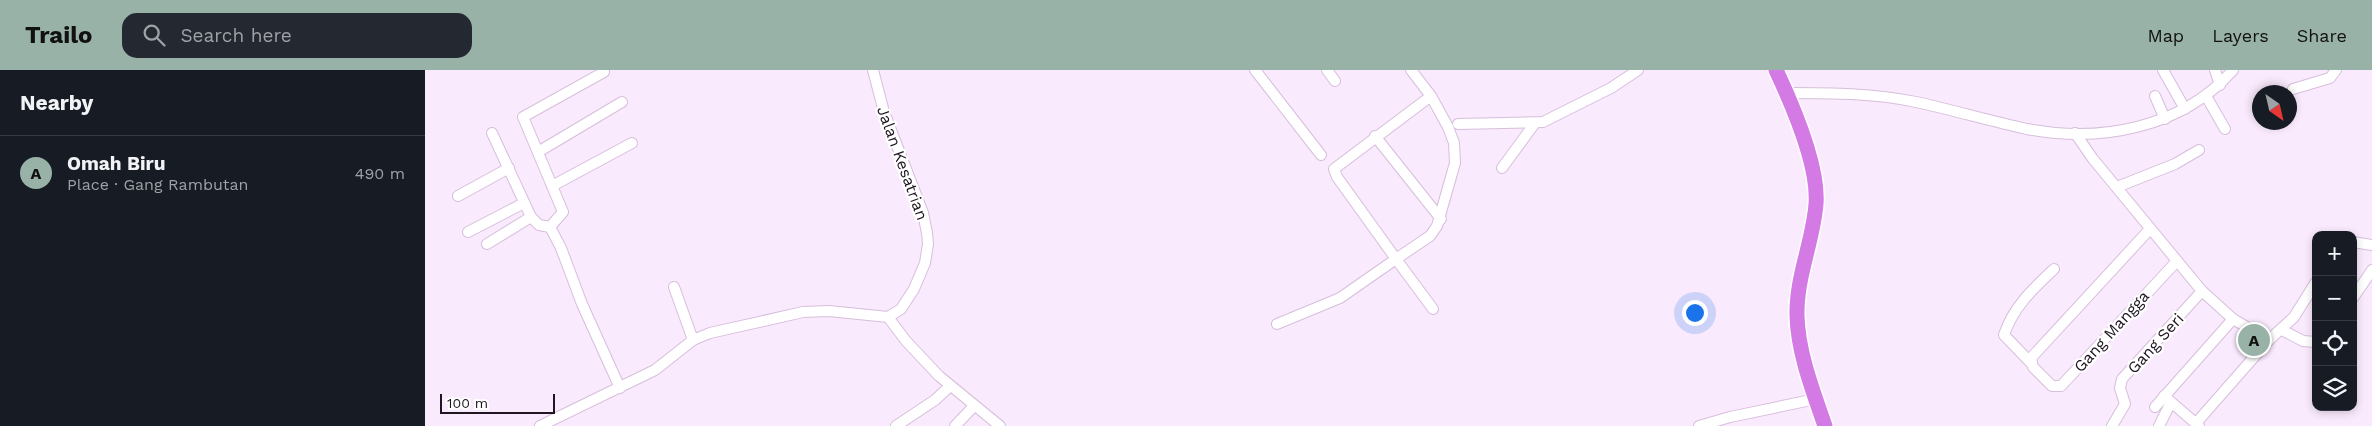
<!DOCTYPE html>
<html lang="en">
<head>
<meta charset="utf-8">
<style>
  :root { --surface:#171b24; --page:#242831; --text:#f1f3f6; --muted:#9ea1a6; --line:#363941; --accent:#99b2a8 }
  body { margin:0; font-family:"Work Sans",sans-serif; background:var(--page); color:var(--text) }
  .controls { position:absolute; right:15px; bottom:15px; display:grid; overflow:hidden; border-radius:10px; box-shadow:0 2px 8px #0003 }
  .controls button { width:45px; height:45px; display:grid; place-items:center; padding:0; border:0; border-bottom:1px solid var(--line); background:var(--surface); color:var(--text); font:25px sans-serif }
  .compass { position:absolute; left:1827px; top:15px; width:45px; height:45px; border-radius:50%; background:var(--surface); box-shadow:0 2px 8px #0003; rotate:146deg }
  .scale { position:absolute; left:15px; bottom:12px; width:115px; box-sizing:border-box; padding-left:5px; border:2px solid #1f1621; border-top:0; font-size:14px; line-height:18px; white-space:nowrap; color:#1f1621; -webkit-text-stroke:4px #fff; paint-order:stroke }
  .you { position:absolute; left:1269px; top:242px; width:18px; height:18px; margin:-12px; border:4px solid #fff; border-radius:50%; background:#1a73e8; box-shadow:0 0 0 8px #1a73e833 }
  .badge { display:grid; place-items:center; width:32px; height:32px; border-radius:50%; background:var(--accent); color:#111; font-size:16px; font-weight:700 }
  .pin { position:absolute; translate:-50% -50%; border:2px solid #fff; box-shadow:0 1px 5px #0006 }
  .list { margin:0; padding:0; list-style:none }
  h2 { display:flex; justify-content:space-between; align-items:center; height:65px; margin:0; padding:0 20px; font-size:21px }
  h2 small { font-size:16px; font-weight:400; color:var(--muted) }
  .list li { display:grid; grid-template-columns:32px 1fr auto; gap:15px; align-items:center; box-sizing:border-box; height:75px; padding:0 20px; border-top:1px solid var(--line) }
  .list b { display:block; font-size:19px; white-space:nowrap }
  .list p { margin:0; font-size:16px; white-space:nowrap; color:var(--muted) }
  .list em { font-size:16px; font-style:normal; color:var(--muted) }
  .icon { flex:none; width:28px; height:28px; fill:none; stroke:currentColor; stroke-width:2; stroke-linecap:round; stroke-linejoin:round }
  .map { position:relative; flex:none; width:1947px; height:356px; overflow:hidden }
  header { display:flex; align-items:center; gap:30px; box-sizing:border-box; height:70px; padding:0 25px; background:var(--accent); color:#111 }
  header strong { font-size:24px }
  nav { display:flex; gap:28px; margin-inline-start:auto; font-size:18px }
  .search { width:350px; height:45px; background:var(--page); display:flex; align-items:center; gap:12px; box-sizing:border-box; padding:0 18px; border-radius:15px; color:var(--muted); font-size:19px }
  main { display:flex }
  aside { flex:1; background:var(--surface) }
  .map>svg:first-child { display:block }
</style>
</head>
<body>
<header>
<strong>Trailo</strong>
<div class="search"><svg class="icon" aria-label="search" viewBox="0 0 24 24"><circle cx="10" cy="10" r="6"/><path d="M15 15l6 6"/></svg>Search here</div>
<nav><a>Map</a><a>Layers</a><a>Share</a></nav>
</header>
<main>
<aside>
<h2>Nearby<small></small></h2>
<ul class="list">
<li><span class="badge">A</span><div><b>Omah Biru</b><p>Place · Gang Rambutan</p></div><em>490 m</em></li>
</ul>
</aside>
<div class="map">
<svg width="1947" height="356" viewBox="0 0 1947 356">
  <rect width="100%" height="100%" fill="#faeafd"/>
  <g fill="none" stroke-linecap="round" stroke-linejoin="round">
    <g stroke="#d7bedc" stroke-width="12">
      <g id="minor">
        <path d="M830,0l66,85"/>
        <path d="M902,0l8,11"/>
        <path d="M986,0l20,26 17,31 6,16 1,20 -18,63 -7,10 -34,23 -59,-82 -3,-8 97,-73"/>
        <path d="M1738,0l22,39"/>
        <path d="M1790,0l5,15"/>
        <path d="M179,2l-81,45 40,95 -13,15 11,21 21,56 38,84"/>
        <path d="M1868,19l37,-11 6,-8"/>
        <path d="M1362,23c44,0 86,0 129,9 37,8 74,19 111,27 74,14 155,-1 206,-59"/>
        <path d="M1730,26l10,23"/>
        <path d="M1781,26l19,33"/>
        <path d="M1033,54l85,-2 68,-34 27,-18"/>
        <path d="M67,63l39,84 8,8 11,2"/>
        <path d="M1650,63l18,26 109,132 31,28 36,21"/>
        <path d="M950,66l66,83"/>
        <path d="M113,82l84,-50"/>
        <path d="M1077,98l33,-45"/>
        <path d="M127,116l80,-43"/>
        <path d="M1692,117l58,-23 24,-14"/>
        <path d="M33,126l51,-28"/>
        <path d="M1725,159l-119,129 2,9 19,19h9l116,-125"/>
        <path d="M43,162l56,-29"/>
        <path d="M1928,172l19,3"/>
        <path d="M62,174l44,-27"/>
        <path d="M249,217l19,53"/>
        <path d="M1928,228l19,-28"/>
        <path d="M463,247l18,24 33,35 61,50"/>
        <path d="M852,254l63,-26 56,-39 37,50"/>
        <path d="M1857,260l21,11 13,1"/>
        <path d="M1606,293l-27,-28c9,-28 29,-46 50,-66"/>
        <path d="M1739,326l35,30"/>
        <path d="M1730,337l78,-88"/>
        <path d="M1772,352l72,-82 25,-23 22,-35"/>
        <path d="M115,356l115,-56 38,-30 17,-7 93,-21 26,-1 59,6 13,-8 13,-20 11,-26 3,-19 -1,-11 -4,-20 -39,-101 -11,-42"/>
        <path d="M471,356l39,-26 14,-13"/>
        <path d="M530,356l19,-20"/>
        <path d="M1274,356l31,-9 86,-18"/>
        <path d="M1687,356l13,-22 -5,-16 2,-9 80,-88"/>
        <path d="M1734,356l12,-24"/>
      </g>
    </g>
    <g stroke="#fff" stroke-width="18">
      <path id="highway" d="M1351,0c16,34 43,96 40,134 -3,38 -20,73 -19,112 1,37 16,75 28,110"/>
    </g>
    <use href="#minor" stroke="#fff" stroke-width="10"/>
    <use href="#highway" stroke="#d37ae4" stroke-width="15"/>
  </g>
  <g text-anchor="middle" stroke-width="4.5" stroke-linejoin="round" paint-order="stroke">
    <g font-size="16" fill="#1f1621" stroke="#fff">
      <text transform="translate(478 93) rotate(70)" y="6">Jalan Kesatrian</text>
      <text transform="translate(1686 261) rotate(-48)" y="6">Gang Mangga</text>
      <text transform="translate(1730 273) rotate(-48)" y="6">Gang Seri</text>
    </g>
  </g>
</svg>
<div class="controls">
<button>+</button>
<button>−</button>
<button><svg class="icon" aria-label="locate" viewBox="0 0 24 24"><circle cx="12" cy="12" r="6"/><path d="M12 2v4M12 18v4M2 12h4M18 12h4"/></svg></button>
<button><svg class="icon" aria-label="layers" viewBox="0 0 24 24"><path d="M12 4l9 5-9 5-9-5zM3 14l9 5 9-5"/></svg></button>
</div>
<svg class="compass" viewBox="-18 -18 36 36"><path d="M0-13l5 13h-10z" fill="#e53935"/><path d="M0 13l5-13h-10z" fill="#9ea1a6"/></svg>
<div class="scale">100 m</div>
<div class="you"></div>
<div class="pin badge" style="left:1829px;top:270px">A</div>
</div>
</main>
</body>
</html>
